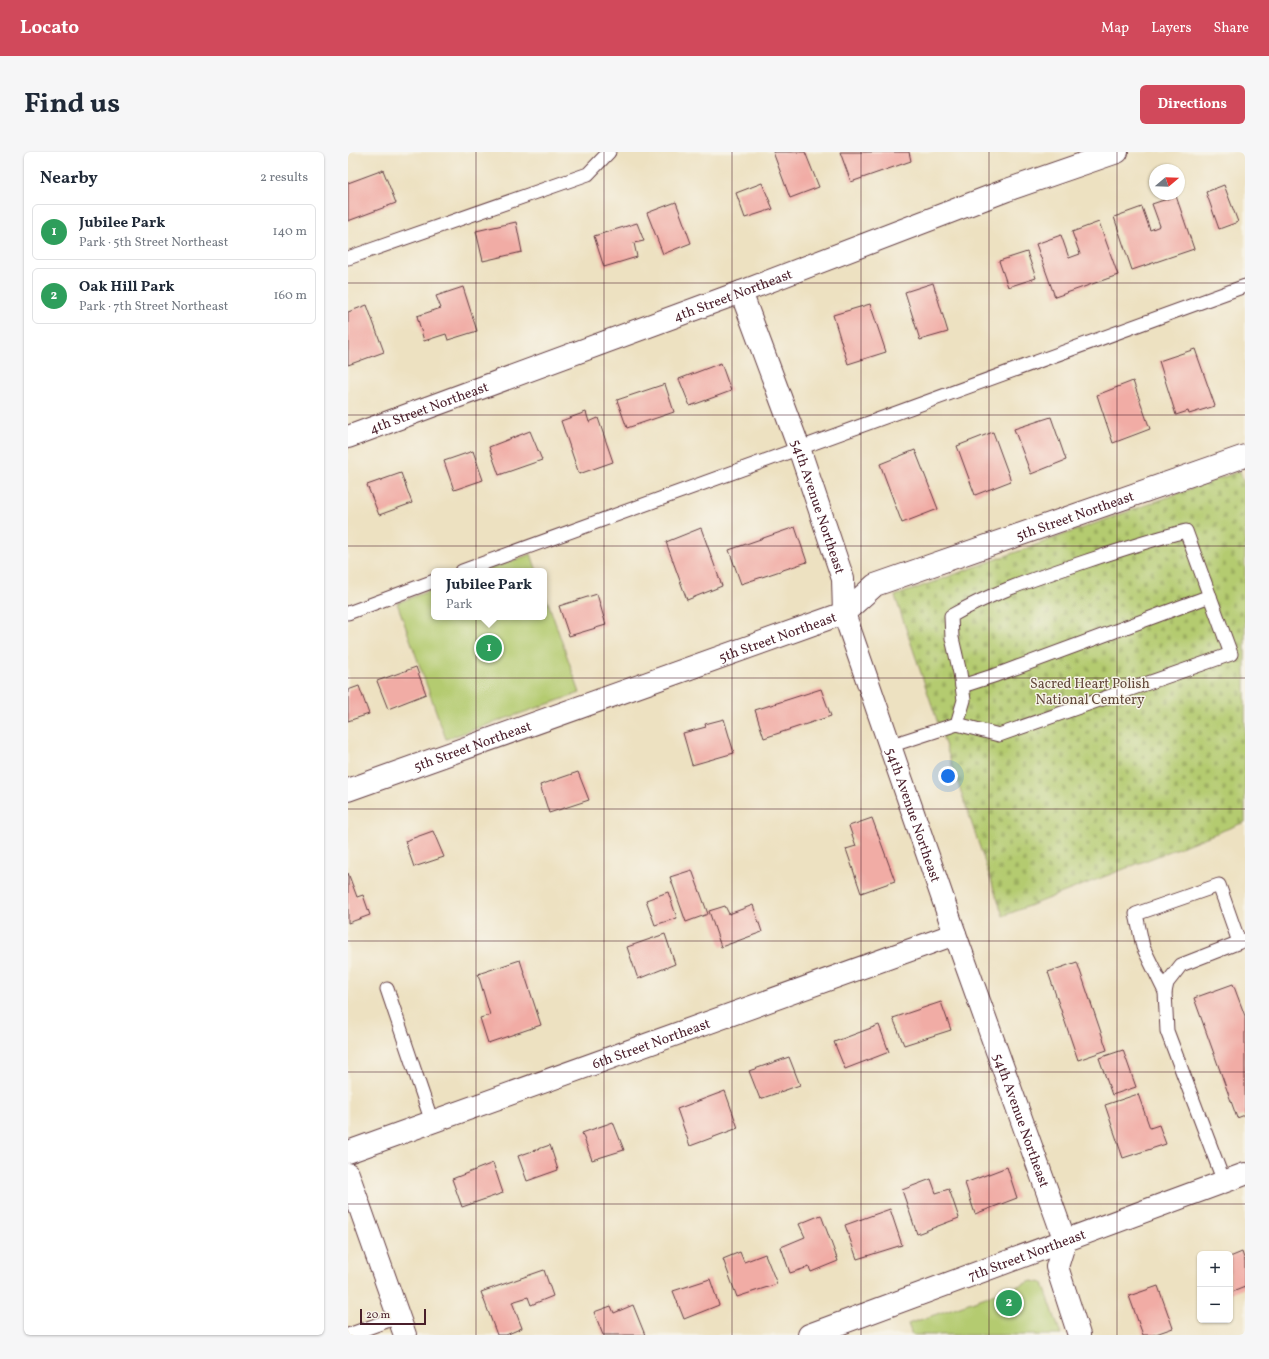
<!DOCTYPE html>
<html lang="en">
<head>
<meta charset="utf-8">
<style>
  :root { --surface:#fff; --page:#f6f6f7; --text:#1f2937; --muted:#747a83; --line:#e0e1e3; --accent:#d1495b }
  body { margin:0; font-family:Vollkorn,serif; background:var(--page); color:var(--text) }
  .controls { position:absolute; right:12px; bottom:12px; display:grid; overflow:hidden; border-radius:6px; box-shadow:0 1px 3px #0004 }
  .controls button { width:36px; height:36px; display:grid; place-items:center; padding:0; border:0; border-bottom:1px solid var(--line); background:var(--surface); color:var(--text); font:20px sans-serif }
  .compass { position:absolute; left:801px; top:12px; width:36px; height:36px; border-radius:50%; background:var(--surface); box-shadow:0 1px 3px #0004; rotate:71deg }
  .scale { position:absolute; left:12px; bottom:10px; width:66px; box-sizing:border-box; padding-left:4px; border:2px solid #4a1f2b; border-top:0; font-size:11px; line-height:14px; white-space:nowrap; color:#4a1f2b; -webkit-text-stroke:3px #f7f3e8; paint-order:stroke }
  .you { position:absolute; left:600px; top:624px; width:14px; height:14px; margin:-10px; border:3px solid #fff; border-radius:50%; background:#1a73e8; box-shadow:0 0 0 6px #1a73e833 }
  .badge { display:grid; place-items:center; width:26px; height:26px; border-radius:50%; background:var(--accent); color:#fff; font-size:13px; font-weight:700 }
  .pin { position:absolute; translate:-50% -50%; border:2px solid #fff; box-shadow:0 1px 4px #0006 }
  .popup { position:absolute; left:83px; top:416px; width:116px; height:52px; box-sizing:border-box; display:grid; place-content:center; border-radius:6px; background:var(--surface); filter:drop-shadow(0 1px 3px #0005); font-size:13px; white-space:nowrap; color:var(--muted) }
  .popup b { font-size:15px; color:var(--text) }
  .popup::after { content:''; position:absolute; left:50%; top:100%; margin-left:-8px; border:8px solid transparent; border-top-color:var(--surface) }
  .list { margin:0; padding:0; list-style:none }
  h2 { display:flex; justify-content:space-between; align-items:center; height:52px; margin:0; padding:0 16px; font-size:17px }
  h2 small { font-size:13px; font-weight:400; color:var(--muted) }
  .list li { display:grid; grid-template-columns:26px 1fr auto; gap:12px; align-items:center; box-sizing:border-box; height:56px; margin:0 8px 8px; padding:0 8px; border:1px solid var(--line); border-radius:6px }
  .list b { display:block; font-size:15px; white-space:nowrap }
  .list p { margin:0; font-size:13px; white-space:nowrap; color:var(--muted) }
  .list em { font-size:13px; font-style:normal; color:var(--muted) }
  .map { position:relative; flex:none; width:897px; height:1183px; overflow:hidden; border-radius:6px }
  header { display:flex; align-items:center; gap:24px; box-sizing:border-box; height:56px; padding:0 20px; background:var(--accent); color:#fff }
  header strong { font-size:19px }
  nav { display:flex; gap:22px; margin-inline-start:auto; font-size:14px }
  .intro { display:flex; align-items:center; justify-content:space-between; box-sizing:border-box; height:96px; padding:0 24px }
  h1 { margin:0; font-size:28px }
  .button { padding:10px 18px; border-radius:6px; background:var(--accent); color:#fff; font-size:14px; font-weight:700 }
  main { display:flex; gap:24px; padding:0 24px }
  aside { flex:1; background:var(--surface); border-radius:6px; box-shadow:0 1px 3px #0004 }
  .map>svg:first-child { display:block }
</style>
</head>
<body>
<header>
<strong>Locato</strong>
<nav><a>Map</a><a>Layers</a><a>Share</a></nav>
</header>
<div class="intro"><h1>Find us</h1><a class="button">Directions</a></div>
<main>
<aside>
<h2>Nearby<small>2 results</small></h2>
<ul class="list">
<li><span class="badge" style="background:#2e9e5b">1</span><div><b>Jubilee Park</b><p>Park · 5th Street Northeast</p></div><em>140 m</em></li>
<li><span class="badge" style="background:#2e9e5b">2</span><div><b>Oak Hill Park</b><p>Park · 7th Street Northeast</p></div><em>160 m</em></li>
</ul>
</aside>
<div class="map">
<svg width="897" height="1183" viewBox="0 0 897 1183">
  <defs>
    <pattern id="cemetery-stones" width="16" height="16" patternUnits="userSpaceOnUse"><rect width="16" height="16" fill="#b4cb70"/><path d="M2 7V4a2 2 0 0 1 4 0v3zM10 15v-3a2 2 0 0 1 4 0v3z" fill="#9cae61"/></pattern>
  </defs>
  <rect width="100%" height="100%" fill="#f7f3e8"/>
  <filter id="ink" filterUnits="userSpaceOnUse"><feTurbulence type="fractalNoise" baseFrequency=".025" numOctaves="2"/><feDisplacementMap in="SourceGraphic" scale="8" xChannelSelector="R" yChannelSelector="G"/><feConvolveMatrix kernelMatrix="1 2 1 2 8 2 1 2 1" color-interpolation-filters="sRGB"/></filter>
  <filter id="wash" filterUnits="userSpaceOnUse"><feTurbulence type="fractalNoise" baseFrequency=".012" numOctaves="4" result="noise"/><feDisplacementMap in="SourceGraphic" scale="16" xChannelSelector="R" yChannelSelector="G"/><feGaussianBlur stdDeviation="0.9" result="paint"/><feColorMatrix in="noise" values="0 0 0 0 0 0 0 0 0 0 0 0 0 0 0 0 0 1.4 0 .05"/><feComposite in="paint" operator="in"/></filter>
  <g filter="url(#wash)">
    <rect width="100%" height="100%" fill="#ede1c1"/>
    <path fill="url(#cemetery-stones)" stroke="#7f754e" d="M892,319l5,16v335l-242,94 -108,-320z"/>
    <g fill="#b4cb70" stroke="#7f754e">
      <path d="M183,402l6,17h-53z"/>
      <path d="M86,437v28h110v-26l36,102 -134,46 -49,-136z"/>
      <path d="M684,1129l11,2 18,52h-149l-4,-11z"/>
    </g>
    <g id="blocks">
      <g fill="#f1aca5">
        <path d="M425,0h32l14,35 -29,11z"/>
        <path d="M492,0h69l2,9 -60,21z"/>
        <path d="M35,18l13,33 -48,18v-38z"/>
        <path d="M414,31l11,26 -28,9 -9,-25z"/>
        <path d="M876,33l14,37 -19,7 -13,-37z"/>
        <path d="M828,44l18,53 -62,21 -18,-53 28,-10 8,23 10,-4 -8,-22z"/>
        <path d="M328,50l15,41 -28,11 -16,-41z"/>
        <path d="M168,70l6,30 -39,9 -7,-30z"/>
        <path d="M751,70l19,53 -63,22 -19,-53 25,-9 8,23 11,-4 -8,-22z"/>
        <path d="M289,71l7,18 -10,2 3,14 -33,10 -10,-31z"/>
        <path d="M679,100l9,26 -28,9 -9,-26z"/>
        <path d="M585,131l15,49 -28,8 -15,-48z"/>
        <path d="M115,135l14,44 -29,9 -2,-6 -22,7 -7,-25 24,-8 -5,-12z"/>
        <path d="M522,152l16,48 -38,12 -15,-49z"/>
        <path d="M19,153l17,47 -36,13v-53z"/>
        <path d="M847,197l20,57 -26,8 -1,-3 -12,4 -17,-54z"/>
        <path d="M373,211l10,28 -41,15 -11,-27z"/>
        <path d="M785,229l17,48 -37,14 -16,-48z"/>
        <path d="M317,232l9,28 -47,16 -10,-28z"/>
        <path d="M238,260l3,10 9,-4 15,44 -34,12 -18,-53z"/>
        <path d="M703,265l15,43 -35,14 -17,-45z"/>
        <path d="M182,279l12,29 -43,15 -10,-28z"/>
        <path d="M645,280l18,49 -36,14 -18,-49z"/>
        <path d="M567,298l23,59 -36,14 -22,-59z"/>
        <path d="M125,299l10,29 -29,10 -10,-29z"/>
        <path d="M53,321l11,30 -33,12 -12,-30z"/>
        <path d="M447,375l12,35 -66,22 -12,-34z"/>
        <path d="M353,376l21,58 -35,14 -21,-58z"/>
        <path d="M249,442l9,31 -37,11 -10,-30z"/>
        <path d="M68,515l10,27 -38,15 -11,-28z"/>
        <path d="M11,534l10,28 -21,7v-31z"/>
        <path d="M473,537l10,27 -67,22 -9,-28z"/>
        <path d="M376,567l10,34 -42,12 -9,-32 23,-6 -1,-3z"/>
        <path d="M230,620l11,28 -40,13 -9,-28z"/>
        <path d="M524,666l23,63 -34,12 -15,-44 10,-3 -7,-20z"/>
        <path d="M85,679l11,26 -30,10 -9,-26z"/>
        <path d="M344,718l16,44 -22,8 -16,-45z"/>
        <path d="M0,721l9,24 6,-2 7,20 -22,8z"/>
        <path d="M320,740l9,26 -22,7 -9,-25z"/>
        <path d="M405,753l9,27 -41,15 -12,-36 16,-5 4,8z"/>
        <path d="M317,782l10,30 -37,15 -11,-32z"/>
        <path d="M172,808l21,65 -53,18 -8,-25 10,-3 -12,-41z"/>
        <path d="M729,810l30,88 -29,10 -30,-88z"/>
        <path d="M885,832l12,32v99l-8,3 -43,-120z"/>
        <path d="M593,850l10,28 -47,15 -11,-27z"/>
        <path d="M531,873l10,27 -44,17 -11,-27z"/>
        <path d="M775,898l13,37 -24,8 -13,-37z"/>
        <path d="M441,905l11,28 -40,14 -11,-28z"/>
        <path d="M377,939l13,37 -48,18 -13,-37z"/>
        <path d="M790,942l12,34 9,-3 7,19 -43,14 -18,-53z"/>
        <path d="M265,970l11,28 -32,10 -10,-27z"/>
        <path d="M202,993l8,25 -31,11 -9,-25z"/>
        <path d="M145,1011l10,30 -41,14 -10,-28z"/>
        <path d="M659,1015l10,31 -42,16 -10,-31z"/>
        <path d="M583,1027l5,14 13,-4 10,29 -42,16 -15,-44z"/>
        <path d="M542,1057l12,36 -45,14 -12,-34z"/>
        <path d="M473,1063l17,46 -27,11 -2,-5 -19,6 -9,-26 24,-10 -6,-13z"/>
        <path d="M392,1100l4,10 21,-8 12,30 -40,13 -14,-38z"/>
        <path d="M894,1100l3,9v26l-15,6v-36z"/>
        <path d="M196,1118l9,26 -22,9 -3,-8 -16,5 10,26 -16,7h-9l-16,-43z"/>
        <path d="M362,1127l9,26 -35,14 -11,-28z"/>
        <path d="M810,1134l15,42 -20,7h-10l-14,-39z"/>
        <path d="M285,1153l12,30h-42l-9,-23 17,-6 3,7z"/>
      </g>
    </g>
  </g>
  <g filter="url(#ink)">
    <use href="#blocks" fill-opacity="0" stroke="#623c42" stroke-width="1"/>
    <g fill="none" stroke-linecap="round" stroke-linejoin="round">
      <g stroke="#623c42" stroke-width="15">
        <g id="service">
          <path d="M0,106l240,-84 21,-22"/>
          <path d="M114,419l783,-285"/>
          <path d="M0,461l86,-32"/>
          <path d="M614,534l34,-11 214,-79"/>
          <path d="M541,594l68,-22 42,11 232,-81 -45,-123c-37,9 -72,21 -108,33 -44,15 -87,29 -127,52l1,22 8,35 4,27 -7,24"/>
          <path d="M39,837l45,133"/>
          <path d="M817,840l-22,-45 -7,-33 83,-29 20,57"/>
          <path d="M876,1030l-57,-151 -2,-39 2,-9 14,-18 64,-25"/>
          <path d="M0,1183l50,-18"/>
        </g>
      </g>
      <g stroke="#623c42" stroke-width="24">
        <g id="minor">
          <path id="s1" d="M393,140l58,156 44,131 1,34 111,321 110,307 -8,26 22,68"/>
          <path id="s2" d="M0,285l393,-145 266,-102 110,-38"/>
          <path id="s3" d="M0,638l496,-177 31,-28 370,-129"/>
          <path id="s4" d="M0,1000l607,-218"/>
        </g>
      </g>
      <g stroke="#623c42" stroke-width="24">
        <g id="tertiary">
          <path d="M0,1022l57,161"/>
          <path id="s5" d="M461,1183l436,-161"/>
        </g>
      </g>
      <use href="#service" stroke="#fff" stroke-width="13"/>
      <use href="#minor" stroke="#fff" stroke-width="22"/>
      <use href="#tertiary" stroke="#fff" stroke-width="22"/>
    </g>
  </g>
  <path fill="none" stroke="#4a1f2b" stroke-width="1" stroke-opacity="0.55" d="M128,0v1183M256,0v1183M384,0v1183M513,0v1183M641,0v1183M769,0v1183M0,131h897M0,263h897M0,394h897M0,526h897M0,657h897M0,789h897M0,920h897M0,1052h897"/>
  <g text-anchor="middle" stroke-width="3" stroke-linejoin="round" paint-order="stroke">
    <g font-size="14" fill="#4a1f2b" stroke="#f7f3e8">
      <text dy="5" stroke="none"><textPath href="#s2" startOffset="410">4th Street Northeast</textPath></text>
      <text dy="5" stroke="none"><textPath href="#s2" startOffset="86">4th Street Northeast</textPath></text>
      <text dy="5" stroke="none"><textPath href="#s1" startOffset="228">54th Avenue Northeast</textPath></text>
      <text dy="5" stroke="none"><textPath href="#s3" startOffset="780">5th Street Northeast</textPath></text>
      <text dy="5" stroke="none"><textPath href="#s3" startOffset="456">5th Street Northeast</textPath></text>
      <text dy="5" stroke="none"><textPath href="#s3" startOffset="132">5th Street Northeast</textPath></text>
      <text dy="5" stroke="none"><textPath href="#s1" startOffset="552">54th Avenue Northeast</textPath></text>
      <text dy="5" stroke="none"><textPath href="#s4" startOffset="322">6th Street Northeast</textPath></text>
      <text dy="5" stroke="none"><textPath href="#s1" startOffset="876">54th Avenue Northeast</textPath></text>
      <text dy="5" stroke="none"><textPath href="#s5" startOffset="232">7th Street Northeast</textPath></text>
    </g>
    <g font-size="14" fill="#644a3c" stroke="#f7f3e8">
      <text x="742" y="536">Sacred Heart Polish<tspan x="742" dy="16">National Cemtery</tspan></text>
    </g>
  </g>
</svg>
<div class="controls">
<button>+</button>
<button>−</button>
</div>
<svg class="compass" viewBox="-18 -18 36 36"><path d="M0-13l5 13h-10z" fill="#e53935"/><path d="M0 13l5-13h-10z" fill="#747a83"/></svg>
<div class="scale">20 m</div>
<div class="you"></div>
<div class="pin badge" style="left:141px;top:496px;background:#2e9e5b">1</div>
<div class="popup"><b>Jubilee Park</b>Park</div>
<div class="pin badge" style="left:661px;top:1151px;background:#2e9e5b">2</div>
</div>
</main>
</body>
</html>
